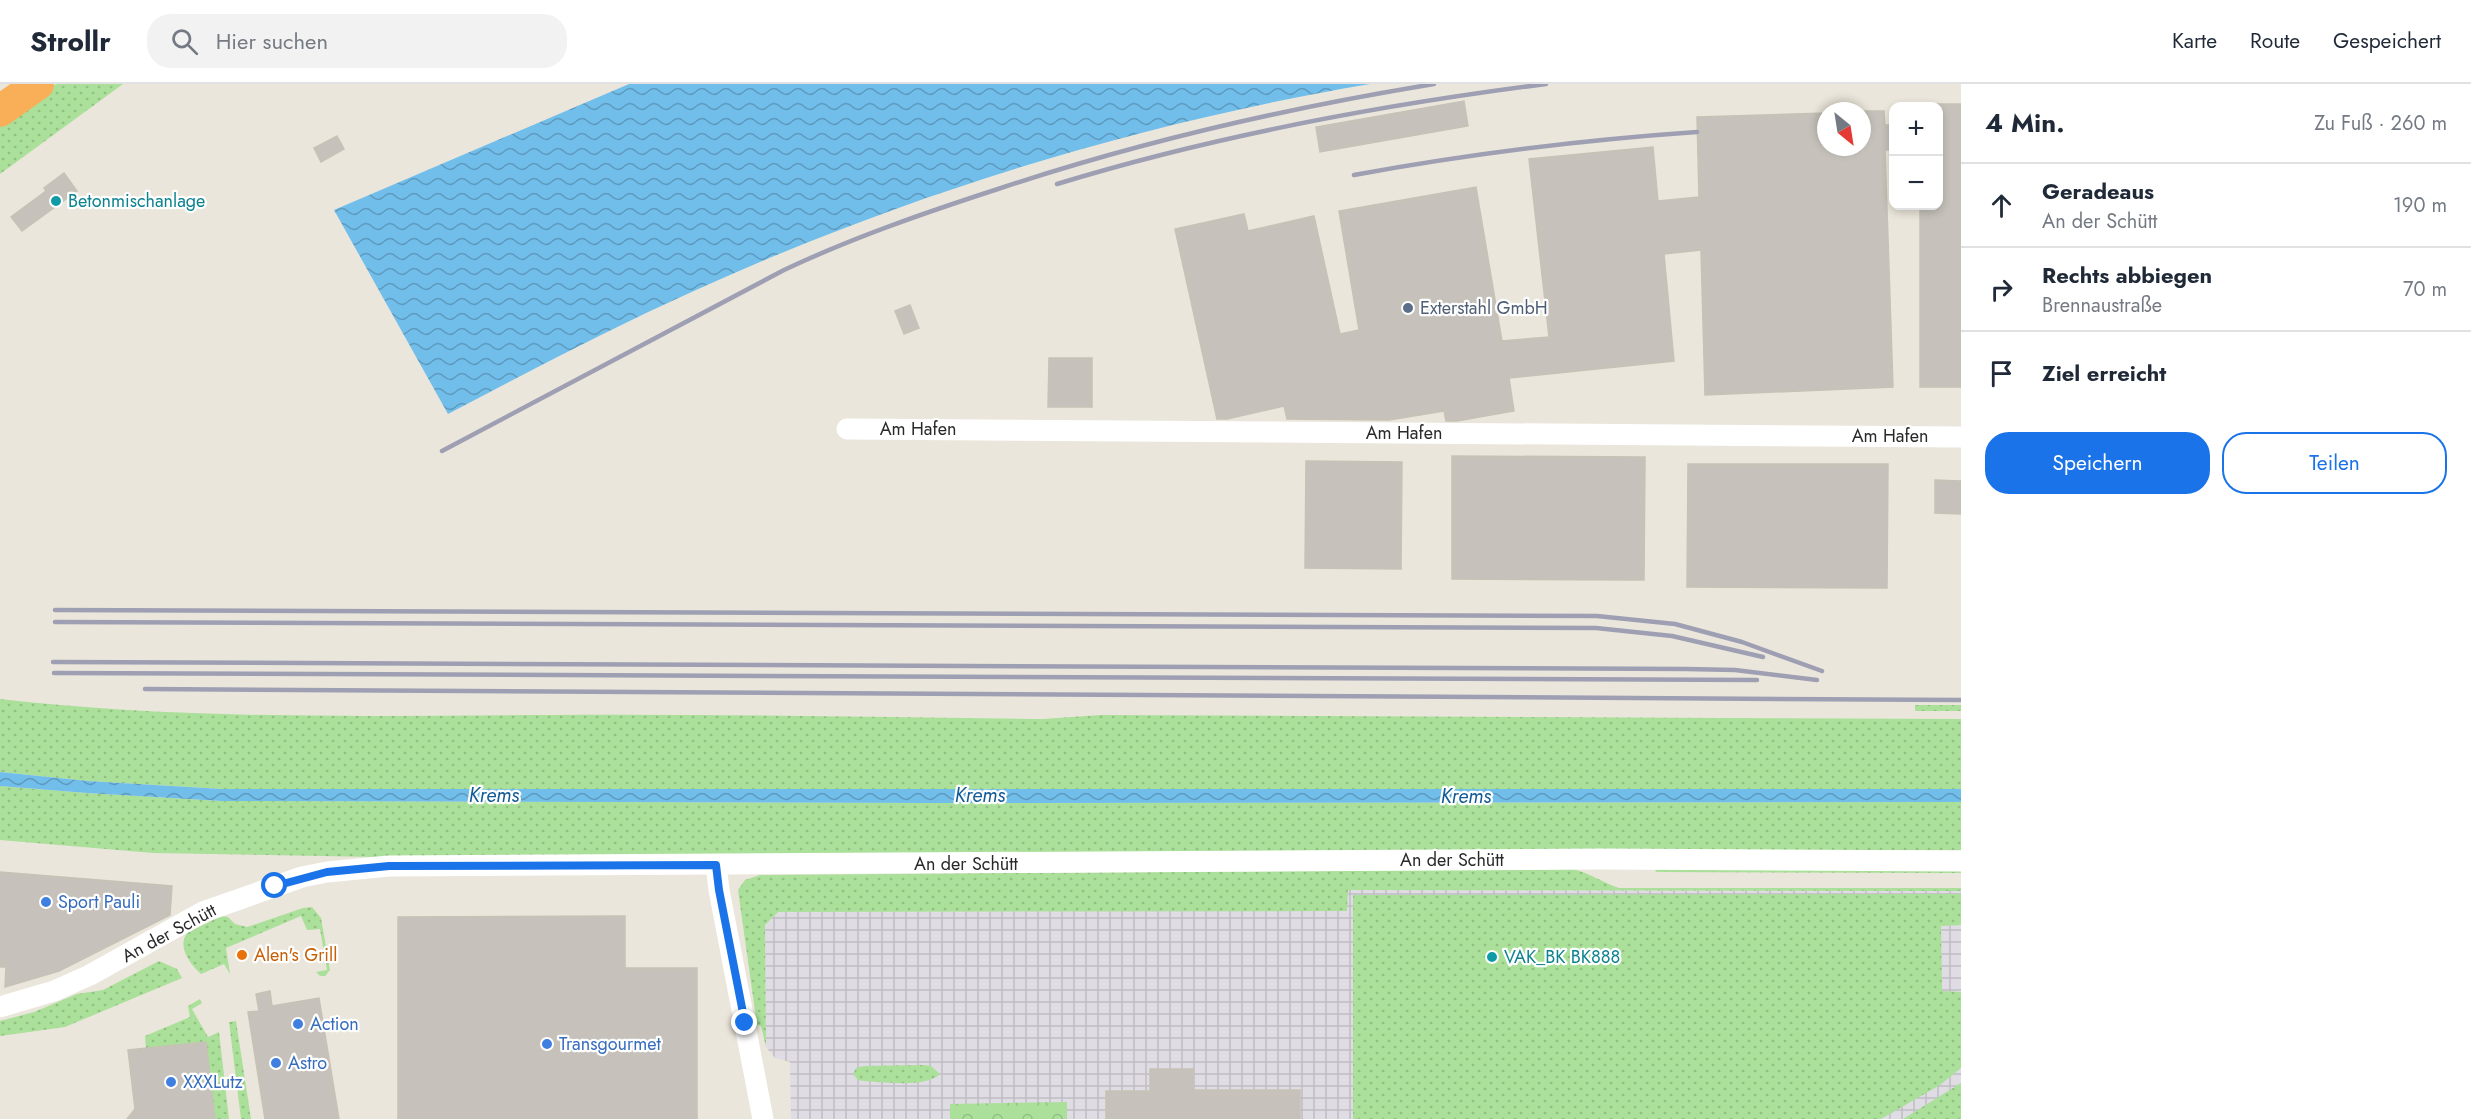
<!DOCTYPE html>
<html lang="de">
<head>
<meta charset="utf-8">
<style>
  :root { --surface:#fff; --page:#f2f2f3; --text:#1f2937; --muted:#747a83; --line:#e0e1e3; --accent:#1a73e8 }
  body { margin:0; font-family:Jost,sans-serif; background:var(--page); color:var(--text) }
  .controls { position:absolute; right:18px; top:18px; display:grid; overflow:hidden; border-radius:12px; box-shadow:0 3px 9px #0003 }
  .controls button { width:54px; height:54px; display:grid; place-items:center; padding:0; border:0; border-bottom:2px solid var(--line); background:var(--surface); color:var(--text); font:30px sans-serif }
  .compass { position:absolute; left:1817px; top:18px; width:54px; height:54px; border-radius:50%; background:var(--surface); box-shadow:0 3px 9px #0003; rotate:150deg }
  .stop { position:absolute; width:18px; height:18px; margin:-14px; border:4px solid #1a73e8; border-radius:50%; background:#fff }
  .stop.end { background:#1a73e8; border-color:#fff; box-shadow:0 2px 6px #0008 }
  .list { margin:0; padding:0; list-style:none }
  h2 { display:flex; justify-content:space-between; align-items:center; height:78px; margin:0; padding:0 24px; font-size:26px }
  h2 small { font-size:20px; font-weight:400; color:var(--muted) }
  .list li { display:grid; grid-template-columns:39px 1fr auto; gap:18px; align-items:center; box-sizing:border-box; height:84px; padding:0 24px; border-top:2px solid var(--line) }
  .list b { display:block; font-size:22px; white-space:nowrap }
  .list p { margin:0; font-size:20px; white-space:nowrap; color:var(--muted) }
  .list em { font-size:20px; font-style:normal; color:var(--muted) }
  .actions { display:flex; gap:12px; padding:18px 24px }
  .actions a { flex:1; padding:14px 0; border:2px solid var(--accent); border-radius:24px; text-align:center; font-size:21px; color:var(--accent) }
  .actions .main { background:var(--accent); color:#fff }
  .icon { flex:none; width:33px; height:33px; fill:none; stroke:currentColor; stroke-width:2; stroke-linecap:round; stroke-linejoin:round }
  .map { position:relative; flex:none; width:1961px; height:1035px; overflow:hidden }
  header { display:flex; align-items:center; gap:36px; box-sizing:border-box; height:84px; padding:0 30px; background:var(--surface); border-bottom:2px solid var(--line) }
  header strong { font-size:28px }
  nav { display:flex; gap:33px; margin-inline-start:auto; font-size:21px }
  .search { width:420px; height:54px; background:var(--page); display:flex; align-items:center; gap:15px; box-sizing:border-box; padding:0 21px; border-radius:24px; color:var(--muted); font-size:22px }
  main { display:flex }
  aside { flex:1; background:var(--surface) }
  .map>svg:first-child { display:block }
</style>
</head>
<body>
<header>
<strong>Strollr</strong>
<div class="search"><svg class="icon" aria-label="search" viewBox="0 0 24 24"><circle cx="10" cy="10" r="6"/><path d="M15 15l6 6"/></svg>Hier suchen</div>
<nav><a>Karte</a><a>Route</a><a>Gespeichert</a></nav>
</header>
<main>
<div class="map">
<svg width="1961" height="1035" viewBox="0 0 1961 1035">
  <defs>
    <pattern id="industrial-grid" width="8" height="8" patternUnits="userSpaceOnUse" patternTransform="scale(1.5)"><rect width="8" height="8" fill="#dfdce3"/><path d="M0 4h8M4 0v8" fill="none" stroke="#bfbdc3"/></pattern>
    <pattern id="grass-dots" width="8" height="8" patternUnits="userSpaceOnUse" patternTransform="scale(1.5)"><rect width="8" height="8" fill="#aae099"/><path d="M2 2h.1M6 6h.1" fill="none" stroke="#92c084" stroke-width="1.8" stroke-linecap="round"/></pattern>
    <pattern id="forest-crowns" width="20" height="18" patternUnits="userSpaceOnUse" patternTransform="scale(1.5)"><rect width="20" height="18" fill="#aae099"/><path d="M2 6a3 3 0 1 1 6 0M12 15a3 3 0 1 1 6 0" fill="none" stroke="#92c084"/></pattern>
    <pattern id="water-waves" width="16" height="10" patternUnits="userSpaceOnUse" patternTransform="scale(1.5)"><rect width="16" height="10" fill="#71beeb"/><path d="M0 5q4-4 8 0t8 0" fill="none" stroke="#5d9abe"/></pattern>
  </defs>
  <rect width="100%" height="100%" fill="#ebe6db"/>
  <path fill="url(#industrial-grid)" d="M1348,806l613,1v228h-1170l-1,-57 -15,-4 -9,-11 -1,-122 13,-13 569,-2z"/>
  <g fill="url(#grass-dots)">
    <path d="M56,0h67l-123,90v-50z"/>
    <path d="M0,615c182,21 367,17 550,16 164,-1 329,2 493,4l58,-4 860,4v70h-1739l-134,-8 -88,-9z"/>
    <rect x="1915" y="621" width="46" height="6"/>
    <path d="M0,702l87,7 134,8 707,2 1033,-1v48h-361l-1224,7 -223,-4 -153,-13z"/>
    <path d="M1572,785c16,3 31,14 47,19h342v3l-613,-1 -1,21 -569,1 -13,13 1,122 -5,-21 -4,-1 -19,-135 7,-10 15,-5z"/>
    <path d="M1657,785l304,1v3l-304,-1 -2,-1z"/>
    <path d="M1961,810v31l-20,1 1,65 19,1v76l-21,17 -59,34h-528v-224z"/>
    <path d="M312,823l9,11 9,52 -5,6h-5l-4,-4 11,-2 -7,-41 -13,1 -6,-14 -75,32 4,26 -6,-10 -23,10c-11,-10 -24,-27 -14,-41l34,-17 7,1 7,7 12,3 56,-19z"/>
    <path d="M159,877l18,8 5,9 -117,49 -65,9v-15l34,-9 43,-18 26,-4z"/>
    <path d="M200,915l2,4 -10,6 16,28 11,-5 10,87h-14l-9,-77 -60,7 -1,-13 45,-19 -2,-11z"/>
    <path d="M236,937l15,98h-10l-12,-97z"/>
    <path d="M924,981l7,1 9,8c-14,14 -56,8 -76,7l-6,-1 -5,-6 3,-6 8,-2z"/>
    <path d="M1961,999v36h-58z"/>
  </g>
  <path fill="url(#forest-crowns)" d="M1067,1018v17h-117v-15z"/>
  <g fill="url(#water-waves)">
    <path d="M629,0h741c-231,39 -460,109 -674,206 -85,38 -166,81 -248,124l-114,-204z"/>
    <path d="M0,688l88,9 134,8h1739v13l-1033,1 -707,-2 -134,-8 -87,-7z"/>
  </g>
  <g fill="#c6c2bb" stroke="#c6c2b5" stroke-width="1.5">
    <path d="M1464,17l4,25 -148,26 -4,-25z"/>
    <path d="M1938,20h23v283h-41v-181h18z"/>
    <path d="M1862,27h22l1,14h8v25h-8l8,237 -188,8 -4,-145 -37,4 10,107 -165,17 5,33 -57,10h-11l-2,-10 -55,9 -102,-1 -3,-13 -57,13h-10l-42,-190 69,-15 4,17 66,-15 26,118 19,-4 -20,-119 137,-24 26,154 47,-4 -20,-178 124,-12 5,54 41,-4 -2,-80 129,-4v34h36z"/>
    <path d="M337,52l7,13 -23,13 -7,-14z"/>
    <path d="M64,89l13,18 -55,40 -11,-14 35,-26 -2,-3z"/>
    <path d="M910,221l9,23 -15,6 -9,-23z"/>
    <path d="M1049,274h43v49h-44z"/>
    <path d="M1452,372l193,1 -1,123 -192,-1z"/>
    <path d="M1306,377l96,1 -1,107 -96,-1z"/>
    <path d="M1688,380h200l-1,124 -200,-1z"/>
    <path d="M1935,396l26,1v33l-26,-1z"/>
    <path d="M0,788l172,14 -2,29 -111,56 -54,16 1,-20h-6z"/>
    <path d="M625,832v52h72v151h-299v-202z"/>
    <path d="M270,907l2,15 47,-8 20,121h-74l-17,-107 11,-1 -3,-17z"/>
    <path d="M206,958l9,77h-88l8,-10 -7,-59z"/>
    <path d="M1150,985h43v21h107v29h-194v-28h44z"/>
  </g>
  <g fill="none" stroke-linecap="round" stroke-linejoin="round">
    <g stroke="#fff" stroke-width="21">
      <path d="M847,345l1114,8"/>
      <path d="M716,781l3,25 44,229"/>
      <path d="M0,923l54,-16 36,-16 113,-63 99,-35 25,-5 62,-6 1212,-7 360,2"/>
    </g>
    <path stroke="#f9ae58" stroke-width="32" d="M0,27l38,-27"/>
    <g stroke="#9e9fb3" stroke-width="4.5">
      <path d="M1354,91c114,-21 227,-35 343,-43"/>
      <path d="M1057,100c160,-49 324,-79 489,-100"/>
      <path d="M442,367l342,-181c70,-33 143,-58 217,-82 142,-47 286,-80 433,-104"/>
      <path d="M55,526l1542,6 78,8 67,18 80,29"/>
      <path d="M55,538l1541,6 76,8 91,21"/>
      <path d="M53,578l1633,7 49,1 82,10"/>
      <path d="M54,589l1703,7"/>
      <path d="M145,605l1816,11"/>
    </g>
  </g>
  <g fill="none" stroke-linecap="round" stroke-linejoin="round">
    <path stroke="#1a73e8" stroke-width="8" d="M275,802l52,-14 62,-6 327,-1 3,25 26,133"/>
  </g>
  <g fill="#0f9aa8" stroke="#fff" stroke-width="2">
    <circle cx="56" cy="117" r="6"/>
    <circle cx="1492" cy="873" r="6"/>
  </g>
  <circle fill="#5c6f8a" stroke="#fff" stroke-width="2" cx="1408" cy="224" r="6"/>
  <g fill="#3f7fe0" stroke="#fff" stroke-width="2">
    <circle cx="46" cy="818" r="6"/>
    <circle cx="298" cy="940" r="6"/>
    <circle cx="547" cy="960" r="6"/>
    <circle cx="276" cy="979" r="6"/>
    <circle cx="171" cy="998" r="6"/>
  </g>
  <circle fill="#e8710a" stroke="#fff" stroke-width="2" cx="242" cy="871" r="6"/>
  <g text-anchor="middle" stroke-width="4.5" stroke-linejoin="round" paint-order="stroke">
    <g font-size="18" fill="#0d838f" stroke="#fff" text-anchor="start">
      <text x="68" y="123">Betonmischanlage</text>
      <text x="1504" y="879">VAK_BK BK888</text>
    </g>
    <g font-size="18" fill="#4e5e75" stroke="#fff" text-anchor="start">
      <text x="1420" y="230">Exterstahl GmbH</text>
    </g>
    <g font-size="18" fill="#292929" stroke="#fff">
      <text x="918" y="351">Am Hafen</text>
      <text x="1404" y="355">Am Hafen</text>
      <text x="1890" y="358">Am Hafen</text>
      <text x="1452" y="782">An der Schütt</text>
      <text x="966" y="786">An der Schütt</text>
      <text transform="translate(169 849) rotate(-28)" y="6">An der Schütt</text>
    </g>
    <g font-size="18" fill="#366cbe" stroke="#fff" text-anchor="start">
      <text x="58" y="824">Sport Pauli</text>
      <text x="310" y="946">Action</text>
      <text x="559" y="966">Transgourmet</text>
      <text x="288" y="985">Astro</text>
      <text x="183" y="1004">XXXLutz</text>
    </g>
    <g font-size="18" fill="#c56008" stroke="#fff" text-anchor="start">
      <text x="254" y="877">Alen's Grill</text>
    </g>
    <g font-size="20" font-style="italic" fill="#115a95" stroke="#fff">
      <text x="494" y="718">Krems</text>
      <text x="980" y="718">Krems</text>
      <text x="1466" y="719">Krems</text>
    </g>
  </g>
</svg>
<div class="controls">
<button>+</button>
<button>−</button>
</div>
<svg class="compass" viewBox="-18 -18 36 36"><path d="M0-13l5 13h-10z" fill="#e53935"/><path d="M0 13l5-13h-10z" fill="#747a83"/></svg>
<div class="stop" style="left:275px;top:802px"></div>
<div class="stop end" style="left:745px;top:939px"></div>
</div>
<aside>
<h2>4 Min.<small>Zu Fuß · 260 m</small></h2>
<ul class="list">
<li><svg class="icon" aria-label="ahead" viewBox="0 0 24 24"><path d="M12 20V5M6 11l6-6 6 6"/></svg><div><b>Geradeaus</b><p>An der Schütt</p></div><em>190 m</em></li>
<li><svg class="icon" aria-label="right" viewBox="0 0 24 24"><path d="M7 20v-9h11M14 6l5 5-5 5"/></svg><div><b>Rechts abbiegen</b><p>Brennaustraße</p></div><em>70 m</em></li>
<li><svg class="icon" aria-label="arrive" viewBox="0 0 24 24"><path d="M6 21V4h12l-3 4 3 4H6"/></svg><div><b>Ziel erreicht</b></div></li>
</ul>
<div class="actions"><a class="main">Speichern</a><a>Teilen</a></div>
</aside>
</main>
</body>
</html>
